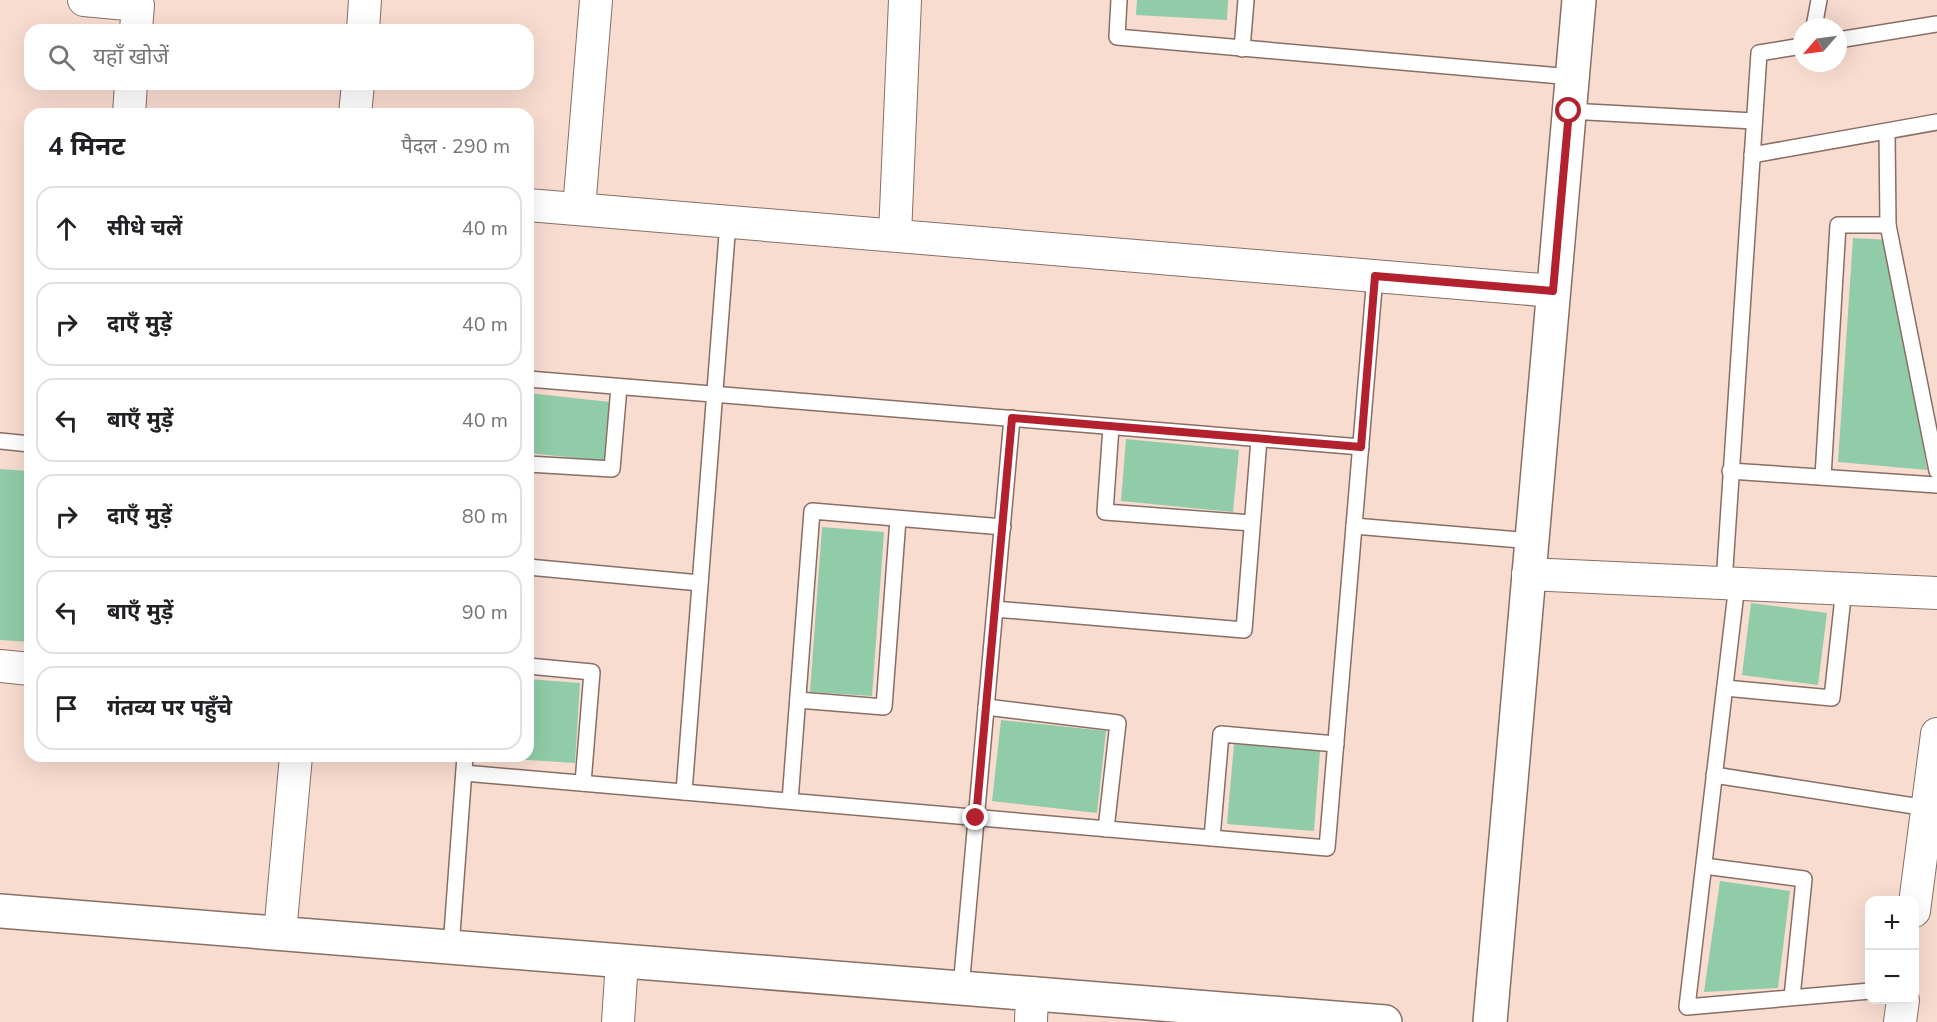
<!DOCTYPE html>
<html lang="hi">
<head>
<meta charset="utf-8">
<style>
  :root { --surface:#fff; --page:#f2f2f2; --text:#202124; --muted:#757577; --line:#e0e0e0 }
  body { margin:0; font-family:"Nunito Sans","Noto Sans Devanagari",sans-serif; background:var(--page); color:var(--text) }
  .controls { position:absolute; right:18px; bottom:18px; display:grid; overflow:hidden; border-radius:12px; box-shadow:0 6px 24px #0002 }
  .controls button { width:54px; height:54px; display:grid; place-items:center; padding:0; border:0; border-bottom:2px solid var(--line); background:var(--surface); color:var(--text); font:30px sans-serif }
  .compass { position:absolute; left:1793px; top:18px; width:54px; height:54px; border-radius:50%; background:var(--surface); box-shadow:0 6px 24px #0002; rotate:242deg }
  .stop { position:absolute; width:18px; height:18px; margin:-14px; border:4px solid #b3212f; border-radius:50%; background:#fff }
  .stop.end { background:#b3212f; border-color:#fff; box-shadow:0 2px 6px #0008 }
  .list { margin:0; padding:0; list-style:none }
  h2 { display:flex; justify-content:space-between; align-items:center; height:78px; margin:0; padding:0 24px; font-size:26px }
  h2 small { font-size:20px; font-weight:400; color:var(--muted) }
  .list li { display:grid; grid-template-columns:39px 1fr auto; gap:18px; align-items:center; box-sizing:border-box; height:84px; margin:0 12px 12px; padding:0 12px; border:2px solid var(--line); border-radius:18px }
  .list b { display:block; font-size:22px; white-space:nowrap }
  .list em { font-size:20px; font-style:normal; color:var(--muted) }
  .icon { flex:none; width:33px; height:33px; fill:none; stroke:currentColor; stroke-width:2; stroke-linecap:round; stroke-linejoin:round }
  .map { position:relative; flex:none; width:1937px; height:1022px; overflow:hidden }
  .search { position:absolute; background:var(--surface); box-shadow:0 6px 24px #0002; left:24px; top:24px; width:510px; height:66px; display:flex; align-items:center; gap:15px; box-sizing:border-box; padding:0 21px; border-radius:18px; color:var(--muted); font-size:22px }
  .panel { position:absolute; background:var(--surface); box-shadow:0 6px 24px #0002; left:24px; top:108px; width:510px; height:654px; border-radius:18px }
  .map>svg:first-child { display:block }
</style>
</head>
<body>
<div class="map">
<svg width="1937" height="1022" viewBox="0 0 1937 1022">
  <rect width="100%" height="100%" fill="#f9dcd0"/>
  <g fill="#90cca8">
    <path d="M1137,0h91l-1,20 -91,-5z"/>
    <path d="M1853,238l37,2 37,230 -89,-8z"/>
    <path d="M528,393l82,9 -5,59 -77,-8z"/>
    <path d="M1126,439l113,11 -6,62 -112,-11z"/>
    <path d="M0,469l30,2v171l-30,-2z"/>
    <path d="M822,527l62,5 -12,164 -62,-4z"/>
    <path d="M1751,603l76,10 -9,72 -76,-10z"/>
    <path d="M528,679l52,4 -5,80 -96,-6 49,-1z"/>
    <path d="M1001,720l105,11 -9,82 -105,-12z"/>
    <path d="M1234,744l86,7 -6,80 -87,-7z"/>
    <path d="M1720,881l70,10 -12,97 -74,4z"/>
  </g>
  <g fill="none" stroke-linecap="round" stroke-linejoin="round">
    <g stroke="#886e64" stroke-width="18">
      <g id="lane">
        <path d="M1119,0l-2,37 455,40"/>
        <path d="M1814,27l5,-27"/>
        <path d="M1838,40l99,-16"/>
        <path d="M1242,49l4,-49"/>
        <path d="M1569,111l185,10"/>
        <path d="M1887,132l1,93 49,246"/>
        <path d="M1752,155l185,-33"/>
        <path d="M528,379l833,68"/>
        <path d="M1111,427l-6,85 147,11"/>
        <path d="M0,441l30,3"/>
        <path d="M528,464l84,5 7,-82"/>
        <path d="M1730,471l207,14"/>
        <path d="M1823,477l15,-252h50"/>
        <path d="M1354,526l177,15"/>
        <path d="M528,567l172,16"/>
        <path d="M1724,583l35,-530 43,-7"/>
        <path d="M1737,584l-50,423 183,-16"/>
        <path d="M995,609l249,21 15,-191"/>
        <path d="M528,666l64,6 -9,111"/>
        <path d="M1725,688l107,10 12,-110"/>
        <path d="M798,700l86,7 14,-188"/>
        <path d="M986,707l132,16 -12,106"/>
        <path d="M464,773l863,75 48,-572"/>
        <path d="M1714,775l213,33"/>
        <path d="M684,792l44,-570"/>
        <path d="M790,801l22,-290 191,16"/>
        <path d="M1212,838l9,-104 115,10"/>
        <path d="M1704,866l100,13 -12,118"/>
        <path d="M451,947l14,-191"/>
        <path d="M961,988l51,-570"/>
      </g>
    </g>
    <g stroke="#886e64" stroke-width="34">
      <g id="street">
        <path d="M84,0l54,5 -2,25"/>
        <path d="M363,30l2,-30"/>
        <path d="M129,114l2,-30"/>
        <path d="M355,114l3,-30"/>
        <path d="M528,205l1025,86"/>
        <path d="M579,209l17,-209"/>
        <path d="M895,235l10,-235"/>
        <path d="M1528,574l409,19"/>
        <path d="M0,666l30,3"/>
        <path d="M1914,911l23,-177"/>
        <path d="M280,933l16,-177"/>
        <path d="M618,1022l4,-61"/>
        <path d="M1031,1022l1,-29"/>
        <path d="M1900,1022l3,-22"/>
      </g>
    </g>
    <g stroke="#886e64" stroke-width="36">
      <g id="secondary">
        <path d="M0,911l1385,111"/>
        <path d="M1490,1022l89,-1022"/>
      </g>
    </g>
    <use href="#lane" stroke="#fff" stroke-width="15"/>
    <use href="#street" stroke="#fff" stroke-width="32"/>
    <use href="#secondary" stroke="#fff" stroke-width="33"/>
  </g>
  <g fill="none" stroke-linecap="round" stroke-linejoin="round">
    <path stroke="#b3212f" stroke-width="8" d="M976,818l36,-400 349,29 14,-171 178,15 16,-180"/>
  </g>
</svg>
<div class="controls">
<button>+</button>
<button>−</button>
</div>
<svg class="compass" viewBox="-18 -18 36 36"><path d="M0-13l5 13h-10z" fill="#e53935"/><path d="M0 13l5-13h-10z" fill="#757577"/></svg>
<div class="stop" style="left:1569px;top:111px"></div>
<div class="stop end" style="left:976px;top:818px"></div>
<div class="search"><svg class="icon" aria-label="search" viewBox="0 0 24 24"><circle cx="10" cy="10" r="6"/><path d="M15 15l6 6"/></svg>यहाँ खोजें</div>
<section class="panel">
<h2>4 मिनट<small>पैदल · 290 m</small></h2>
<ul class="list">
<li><svg class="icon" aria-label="ahead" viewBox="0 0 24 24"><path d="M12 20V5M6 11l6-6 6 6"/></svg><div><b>सीधे चलें</b></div><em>40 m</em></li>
<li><svg class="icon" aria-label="right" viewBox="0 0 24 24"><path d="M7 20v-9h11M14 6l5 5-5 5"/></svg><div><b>दाएँ मुड़ें</b></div><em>40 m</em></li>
<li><svg class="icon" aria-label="left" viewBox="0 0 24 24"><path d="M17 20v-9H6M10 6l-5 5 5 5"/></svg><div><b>बाएँ मुड़ें</b></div><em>40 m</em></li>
<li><svg class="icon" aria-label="right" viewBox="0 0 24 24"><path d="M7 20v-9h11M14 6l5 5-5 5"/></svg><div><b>दाएँ मुड़ें</b></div><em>80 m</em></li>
<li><svg class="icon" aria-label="left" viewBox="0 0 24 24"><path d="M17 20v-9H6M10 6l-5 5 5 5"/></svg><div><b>बाएँ मुड़ें</b></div><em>90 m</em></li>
<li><svg class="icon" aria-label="arrive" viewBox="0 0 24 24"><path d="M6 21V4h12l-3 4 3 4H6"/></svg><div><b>गंतव्य पर पहुँचे</b></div></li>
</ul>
</section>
</div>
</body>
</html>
